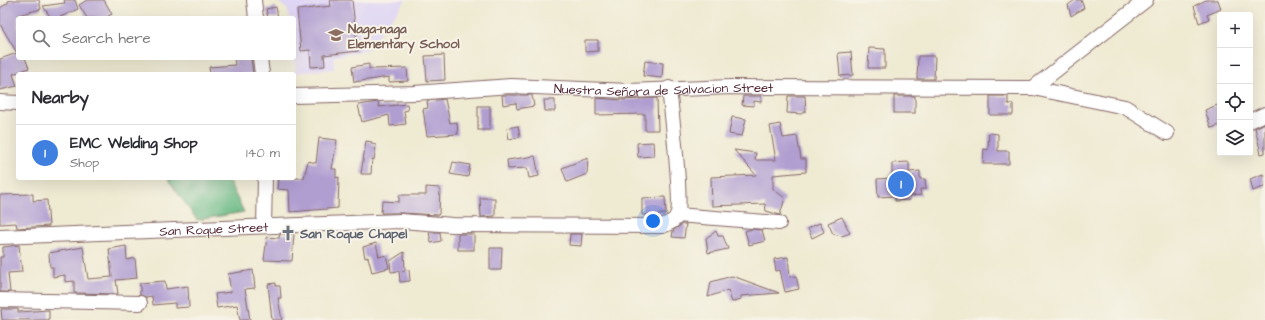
<!DOCTYPE html>
<html lang="en">
<head>
<meta charset="utf-8">
<style>
  :root { --surface:#fff; --page:#f2f2f3; --text:#2b2b33; --muted:#7c7c81; --line:#e1e1e2; --accent:#b5179e }
  body { margin:0; font-family:"Architects Daughter",sans-serif; background:var(--page); color:var(--text) }
  .controls { position:absolute; right:12px; top:12px; display:grid; overflow:hidden; border-radius:4px; box-shadow:0 4px 16px #0002 }
  .controls button { width:36px; height:36px; display:grid; place-items:center; padding:0; border:0; border-bottom:1px solid var(--line); background:var(--surface); color:var(--text); font:20px sans-serif }
  .you { position:absolute; left:653px; top:221px; width:14px; height:14px; margin:-10px; border:3px solid #fff; border-radius:50%; background:#1a73e8; box-shadow:0 0 0 6px #1a73e833 }
  .badge { display:grid; place-items:center; width:26px; height:26px; border-radius:50%; background:var(--accent); color:#fff; font-size:13px; font-weight:700 }
  .pin { position:absolute; translate:-50% -50%; border:2px solid #fff; box-shadow:0 1px 4px #0006 }
  .list { margin:0; padding:0; list-style:none }
  h2 { display:flex; justify-content:space-between; align-items:center; height:52px; margin:0; padding:0 16px; font-size:17px }
  h2 small { font-size:13px; font-weight:400; color:var(--muted) }
  .list li { display:grid; grid-template-columns:26px 1fr auto; gap:12px; align-items:center; box-sizing:border-box; height:56px; padding:0 16px; border-top:1px solid var(--line) }
  .list b { display:block; font-size:15px; white-space:nowrap }
  .list p { margin:0; font-size:13px; white-space:nowrap; color:var(--muted) }
  .list em { font-size:13px; font-style:normal; color:var(--muted) }
  .icon { flex:none; width:22px; height:22px; fill:none; stroke:currentColor; stroke-width:2; stroke-linecap:round; stroke-linejoin:round }
  .map { position:relative; flex:none; width:1265px; height:320px; overflow:hidden }
  .search { position:absolute; background:var(--surface); box-shadow:0 4px 16px #0002; left:16px; top:16px; width:280px; height:44px; display:flex; align-items:center; gap:10px; box-sizing:border-box; padding:0 14px; border-radius:4px; color:var(--muted); font-size:15px }
  .panel { position:absolute; background:var(--surface); box-shadow:0 4px 16px #0002; left:16px; top:72px; width:280px; height:108px; border-radius:4px }
  .map>svg:first-child { display:block }
</style>
</head>
<body>
<div class="map">
<svg width="1265" height="320" viewBox="0 0 1265 320">
  <rect width="100%" height="100%" fill="#f7f3e8"/>
  <filter id="ink" filterUnits="userSpaceOnUse"><feTurbulence type="fractalNoise" baseFrequency=".025" numOctaves="2"/><feDisplacementMap in="SourceGraphic" scale="8" xChannelSelector="R" yChannelSelector="G"/><feConvolveMatrix kernelMatrix="1 2 1 2 8 2 1 2 1" color-interpolation-filters="sRGB"/></filter>
  <filter id="wash" filterUnits="userSpaceOnUse"><feTurbulence type="fractalNoise" baseFrequency=".012" numOctaves="4" result="noise"/><feDisplacementMap in="SourceGraphic" scale="16" xChannelSelector="R" yChannelSelector="G"/><feGaussianBlur stdDeviation="0.9" result="paint"/><feColorMatrix in="noise" values="0 0 0 0 0 0 0 0 0 0 0 0 0 0 0 0 0 1.4 0 .05"/><feComposite in="paint" operator="in"/></filter>
  <g filter="url(#wash)">
    <rect width="100%" height="100%" fill="#efead2"/>
    <path fill="#dfd5f5" d="M276,0h130l-40,51 -32,6v12l-39,4 -1,-55h-5l-1,-8z"/>
    <path fill="#6bba85" stroke="#5a6c58" d="M167,178h60l17,34 -47,8z"/>
    <g id="blocks">
      <g fill="#b09ed1">
        <path d="M13,0h26l2,9 -23,6v43h7l4,10 -16,6 4,12 -17,4v-31l17,-6 -17,-29v-16l8,-5v-2z"/>
        <path d="M64,0h11l3,9 -20,9h-7l-8,-12 22,-3z"/>
        <path d="M87,0h17l8,14 -7,4h-18l-8,-13z"/>
        <path d="M330,0h22l6,51 -34,4 1,11 -14,1 -1,-17 -9,1 -4,-41 34,-4z"/>
        <path d="M1075,0h6l3,8 -13,8 -3,-11z"/>
        <path d="M1206,0h12l3,9 -14,6 2,4 -10,4 -5,-17z"/>
        <path d="M276,7l2,11h-10l-2,-9z"/>
        <path d="M585,40h13v11l-13,1z"/>
        <path d="M869,48l16,1v19h-17z"/>
        <path d="M851,52l2,23 -13,1 -2,-23z"/>
        <path d="M444,55l1,25 -18,1 -2,-25z"/>
        <path d="M918,56h17l-1,23h-17z"/>
        <path d="M234,58h17l2,16h-43l-1,-7 26,-2z"/>
        <path d="M645,61l18,2 -1,15 -19,-2z"/>
        <path d="M369,64v5h4l34,-1 1,13 -19,1v-5l-35,5 -2,-15z"/>
        <path d="M502,95h30l2,11 -17,3 -1,-6 -13,2z"/>
        <path d="M743,96h18v6l-7,-1v5l-12,-1z"/>
        <path d="M788,96h17l1,15 -5,3 -14,-1z"/>
        <rect x="894" y="96" width="21" height="17"/>
        <path d="M990,96h18v8h5v11h-23z"/>
        <path d="M596,98l26,2 35,-2 1,32h-13v-16l-49,1z"/>
        <path d="M445,99l5,24 7,-1 1,12 -31,2 -4,-27 5,-1 -1,-7z"/>
        <path d="M544,100h11v11h-10z"/>
        <path d="M378,102l1,5 28,-3 1,6 -4,1 2,13 -16,2 -1,-11 -27,7 -4,-17z"/>
        <path d="M1220,104v21l-9,3 -6,-18z"/>
        <rect x="478" y="106" width="12" height="24"/>
        <path d="M732,117l14,2 -4,17 -13,-2z"/>
        <path d="M1265,123v30l-4,1 -6,-26z"/>
        <path d="M780,124l3,14 14,-2 4,23h5v13l-33,3v14l12,9 -5,17 -14,-4 -1,-7 -53,2 -1,-29 45,-2 -22,-25 22,3 -1,7h21l-6,-34z"/>
        <path d="M518,126l2,11 -11,2 -2,-11z"/>
        <path d="M989,133l9,1v17h11v13h-26l1,-15 4,1z"/>
        <path d="M319,138l18,2 -5,29h4v9l3,-1 -1,31 -48,4 -1,-22 -12,-1 1,-11h26l4,-17 8,2z"/>
        <path d="M366,141l6,1v2l4,1 -2,15 -2,-1 -1,15h-10z"/>
        <path d="M653,142l1,14 -16,1 -1,-14z"/>
        <path d="M535,156l4,20 -10,2 -2,-10 -19,1 -1,-9z"/>
        <path d="M588,158l-1,16 -20,8 -5,-14z"/>
        <path d="M453,162l17,3 -2,12 -18,-3z"/>
        <path d="M909,162v10l11,-1v8h5l1,10h-6l1,6 -11,1v4l-15,1v-5l-17,1 -1,-18 15,-1v-15z"/>
        <path d="M1263,174l1,13 -11,4 -3,-12z"/>
        <path d="M426,187l14,1 -1,26 -1,1 -36,-2h-21l1,-12 17,1v-7h27z"/>
        <path d="M33,194v7l14,-1 2,26 -32,2 -1,-5 -16,1v-29z"/>
        <path d="M665,197l1,17 -24,1v-17z"/>
        <path d="M480,198h15v18l-14,1z"/>
        <path d="M842,217l8,16 -8,3 -9,-2 -5,-11z"/>
        <path d="M820,223l4,9 -12,6 -4,-10z"/>
        <path d="M682,224h4l-2,14 -12,-1 1,-6z"/>
        <path d="M752,229l10,1 3,11 -16,4 -4,-14z"/>
        <path d="M716,231l2,5h5l5,13 -20,4 -2,-15z"/>
        <path d="M429,232h11l1,9 -10,2z"/>
        <path d="M280,234h14l-2,27 -28,-1 3,-23 12,1z"/>
        <rect x="458" y="234" width="16" height="16"/>
        <path d="M570,234h12l-1,12 -12,-1z"/>
        <path d="M376,243l3,14 7,-2 3,13 -17,4 -4,-15 -3,1 -2,-11z"/>
        <path d="M19,245l3,27 -14,1 2,19h-10v-35h3v-10z"/>
        <path d="M126,246l1,14 8,-2 2,20 -21,2 2,14 -44,-1v-12l-9,1v-7l-12,2v-10h-3l-1,-14 34,-6 5,32 24,-2 -3,-28z"/>
        <path d="M490,248h12l-1,22h-11z"/>
        <path d="M404,252l1,19h-3l7,-1 1,11 -10,1 -1,-11 -8,1 -1,-11z"/>
        <path d="M788,257l2,20 6,-1 3,13 -14,3 -5,-22 -4,1 -2,-12z"/>
        <path d="M253,270l2,18 -10,1 5,31h-10l-3,-15 -20,3 -2,-14 16,-2 -3,-18z"/>
        <path d="M732,276l6,2 41,15 -38,3v3l-9,3 -4,-12 -20,7 3,-15z"/>
        <path d="M165,281l1,8 22,-3 1,21 -14,1v-5l-22,2 -1,-9 -6,1 -6,-2v-12z"/>
        <path d="M276,283v3h4l1,12h-3l4,22h-10l-4,-36z"/>
        <path d="M1,309h17v3l31,-2v10h-47z"/>
      </g>
    </g>
  </g>
  <g filter="url(#ink)">
    <use href="#blocks" fill-opacity="0" stroke="#846665" stroke-width="1"/>
    <g fill="none" stroke-linecap="round" stroke-linejoin="round">
      <g stroke="#846665" stroke-width="16">
        <g id="minor">
          <path d="M254,0l2,18"/>
          <path d="M260,58l2,16"/>
          <path d="M1033,88l113,-88"/>
          <path id="s1" d="M294,96l120,-3 97,-7 118,5 102,-4 302,1 92,19 42,26"/>
          <path d="M0,102l18,1"/>
          <path d="M1250,121l15,-7"/>
          <path d="M677,215l102,8"/>
          <path d="M264,226l1,-48"/>
          <path id="s2" d="M0,237l401,-16 52,4 209,1c5,-2 12,-4 15,-10 6,-12 -6,-108 -8,-128"/>
          <path d="M0,300l140,3"/>
        </g>
      </g>
      <use href="#minor" stroke="#fff" stroke-width="14"/>
    </g>
  </g>
  <defs>
    <g id="school-bare" transform="scale(1.2)"><path d="M0-5L7-2L0 1L-7-2ZM-4 1L0 2.5L4 1V4Q0 6-4 4Z" fill="#8d6e63" stroke="#f7f3e8" stroke-width="2.5" paint-order="stroke"/></g>
    <g id="church-bare" transform="scale(1.2)"><path d="M-1.2-6h2.4v3.5h3.3v2.4h-3.3V6h-2.4V-.1h-3.3v-2.4h3.3Z" fill="#6b7280" stroke="#f7f3e8" stroke-width="2.5" paint-order="stroke"/></g>
  </defs>
  <g fill-rule="evenodd">
    <use href="#school-bare" x="336" y="35"/>
    <use href="#church-bare" x="288" y="233"/>
  </g>
  <g text-anchor="middle" stroke-width="4" stroke-linejoin="round" paint-order="stroke">
    <g font-size="13" font-weight="bold" fill="#785e54" stroke="#f7f3e8" text-anchor="start">
      <text x="348" y="33">Naga-naga<tspan x="348" dy="15">Elementary School</tspan></text>
    </g>
    <g font-size="13" fill="#4a1f2b" stroke="#f7f3e8">
      <text dy="5" stroke="none"><textPath href="#s1" startOffset="370">Nuestra Señora de Salvacion Street</textPath></text>
      <text dy="5" stroke="none"><textPath href="#s2" startOffset="214">San Roque Street</textPath></text>
    </g>
    <g font-size="13" font-weight="bold" fill="#5b616d" stroke="#f7f3e8" text-anchor="start">
      <text x="300" y="238">San Roque Chapel</text>
    </g>
  </g>
</svg>
<div class="controls">
<button>+</button>
<button>−</button>
<button><svg class="icon" aria-label="locate" viewBox="0 0 24 24"><circle cx="12" cy="12" r="6"/><path d="M12 2v4M12 18v4M2 12h4M18 12h4"/></svg></button>
<button><svg class="icon" aria-label="layers" viewBox="0 0 24 24"><path d="M12 4l9 5-9 5-9-5zM3 14l9 5 9-5"/></svg></button>
</div>
<div class="you"></div>
<div class="pin badge" style="left:901px;top:184px;background:#3f7fe0">1</div>
<div class="search"><svg class="icon" aria-label="search" viewBox="0 0 24 24"><circle cx="10" cy="10" r="6"/><path d="M15 15l6 6"/></svg>Search here</div>
<section class="panel">
<h2>Nearby<small></small></h2>
<ul class="list">
<li><span class="badge" style="background:#3f7fe0">1</span><div><b>EMC Welding Shop</b><p>Shop</p></div><em>140 m</em></li>
</ul>
</section>
</div>
</body>
</html>
